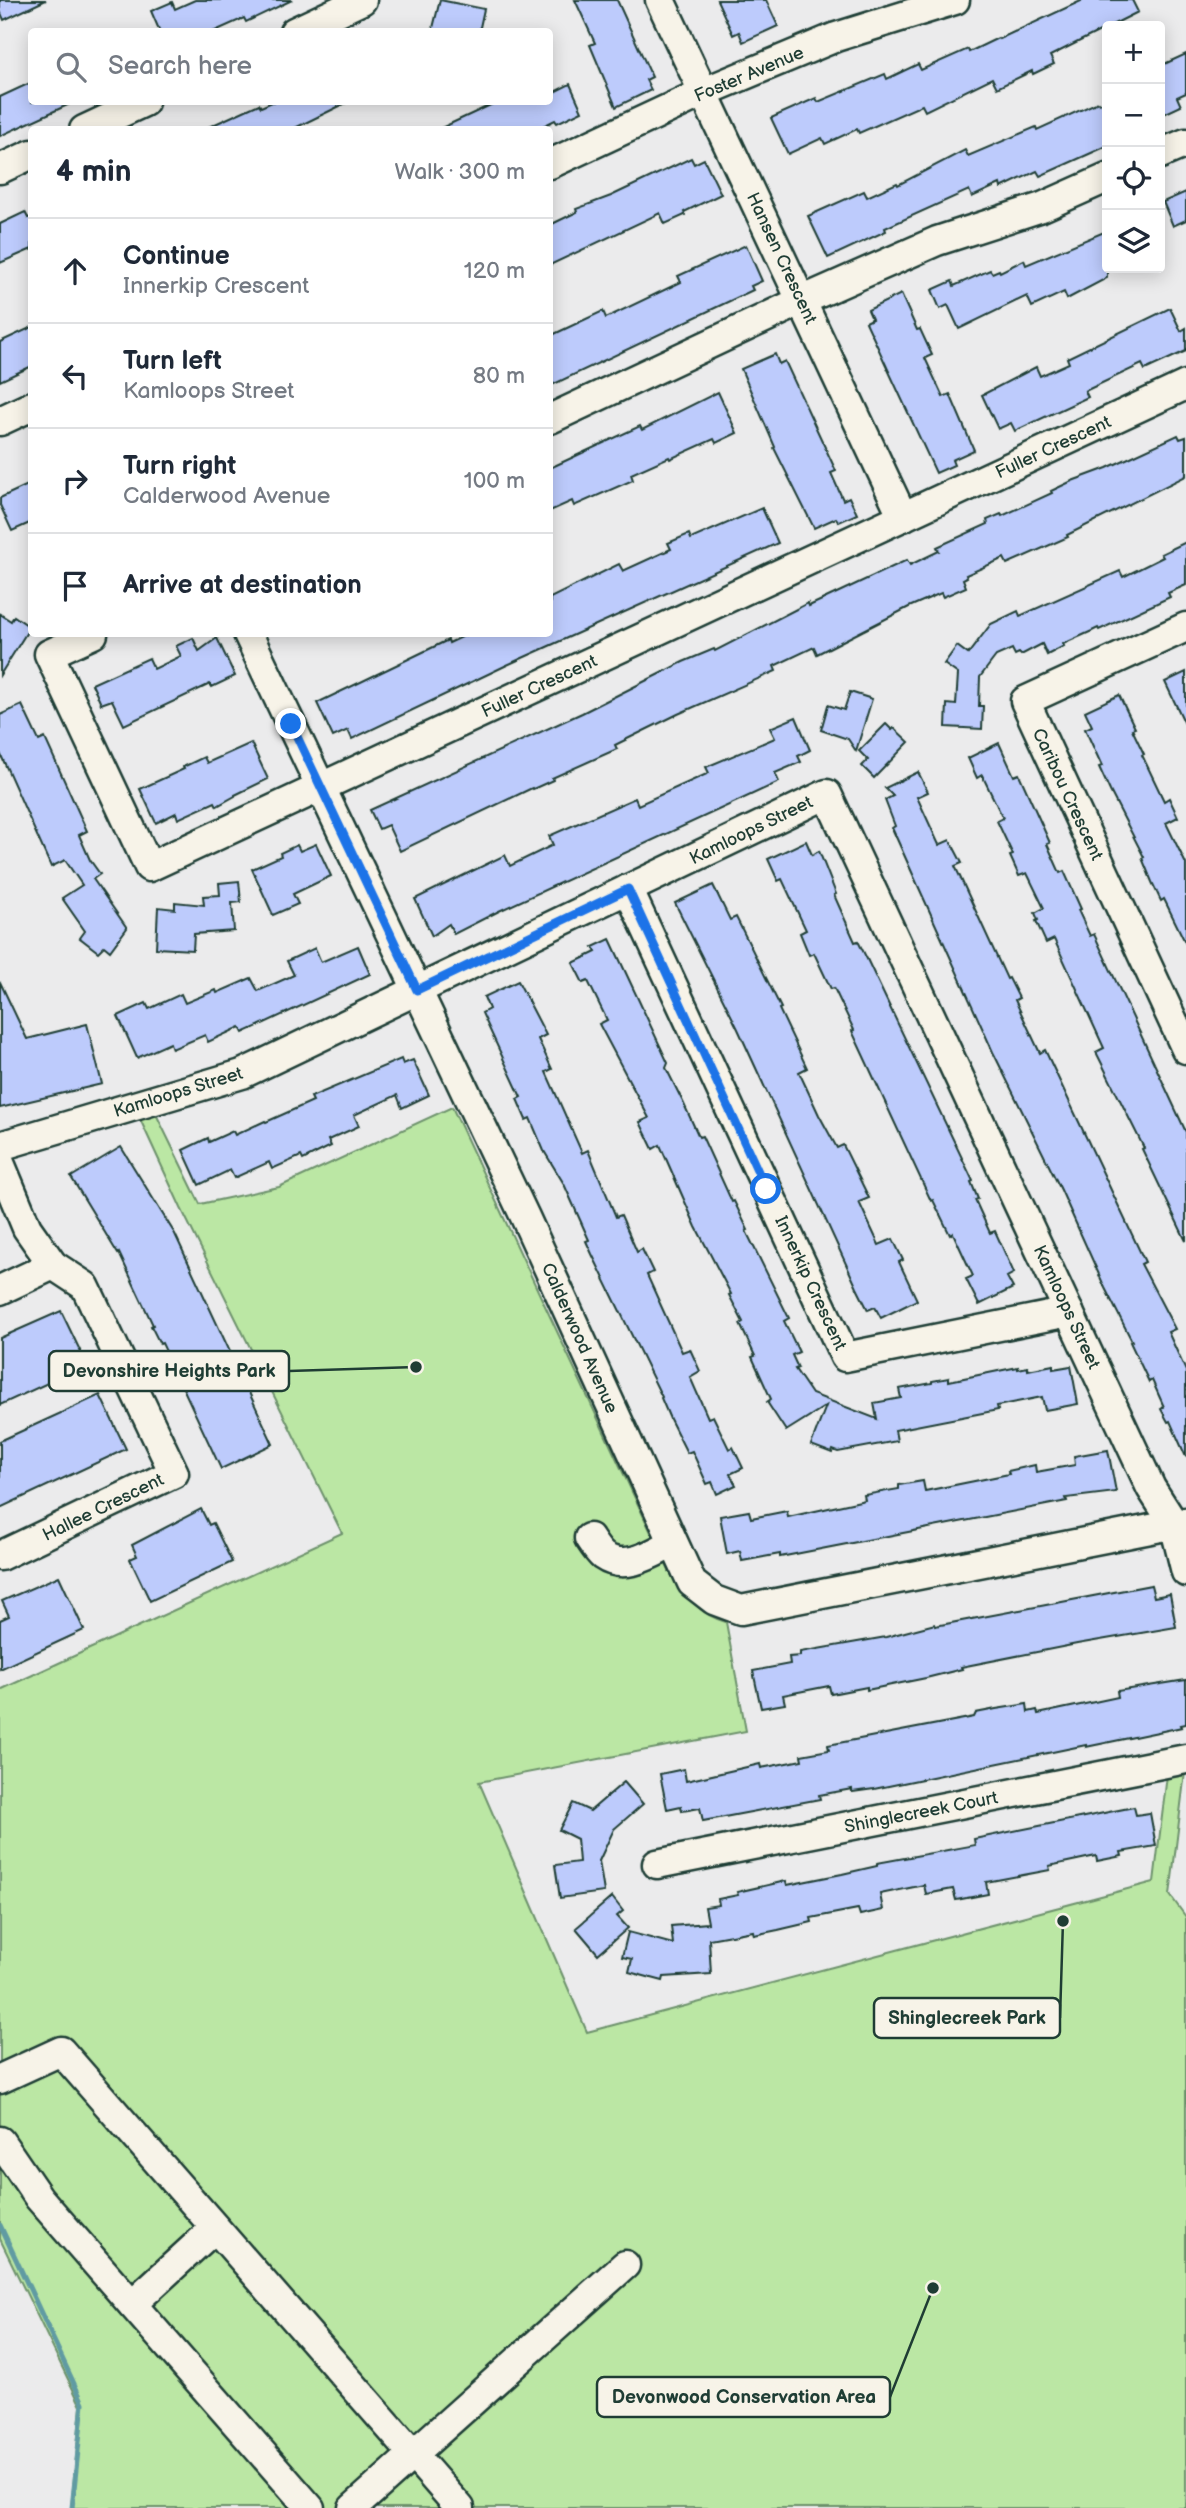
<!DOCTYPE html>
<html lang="en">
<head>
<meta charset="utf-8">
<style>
  :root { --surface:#fff; --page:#f2f2f3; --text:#1f2937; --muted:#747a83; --line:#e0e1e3 }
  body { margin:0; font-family:"Balsamiq Sans",sans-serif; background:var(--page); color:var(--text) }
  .controls { position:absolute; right:21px; top:21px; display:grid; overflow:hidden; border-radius:7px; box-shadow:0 4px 18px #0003 }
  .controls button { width:63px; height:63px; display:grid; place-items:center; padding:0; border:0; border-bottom:2px solid var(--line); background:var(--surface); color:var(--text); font:35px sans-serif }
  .stop { position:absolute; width:21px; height:21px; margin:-16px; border:5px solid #1a73e8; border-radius:50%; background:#fff }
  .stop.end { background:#1a73e8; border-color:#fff; box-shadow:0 2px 7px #0008 }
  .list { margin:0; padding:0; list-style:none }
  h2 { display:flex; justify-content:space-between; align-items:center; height:91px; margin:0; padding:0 28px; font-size:30px }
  h2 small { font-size:23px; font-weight:400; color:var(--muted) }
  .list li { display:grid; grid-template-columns:46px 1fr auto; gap:21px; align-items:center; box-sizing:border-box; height:105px; padding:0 28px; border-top:2px solid var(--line) }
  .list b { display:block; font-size:26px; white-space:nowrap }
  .list p { margin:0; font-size:23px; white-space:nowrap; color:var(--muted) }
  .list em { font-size:23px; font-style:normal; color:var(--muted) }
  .icon { flex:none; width:38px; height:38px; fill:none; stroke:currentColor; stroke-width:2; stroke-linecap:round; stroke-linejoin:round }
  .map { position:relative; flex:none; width:1186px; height:2508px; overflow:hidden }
  .search { position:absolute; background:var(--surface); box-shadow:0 4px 18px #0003; left:28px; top:28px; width:525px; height:77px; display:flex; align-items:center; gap:18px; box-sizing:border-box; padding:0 24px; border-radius:7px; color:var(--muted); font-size:26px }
  .panel { position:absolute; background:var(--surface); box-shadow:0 4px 18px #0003; left:28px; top:126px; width:525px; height:511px; border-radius:7px }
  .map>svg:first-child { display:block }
</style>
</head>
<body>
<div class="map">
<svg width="1186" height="2508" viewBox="0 0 1186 2508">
  <rect width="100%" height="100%" fill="#ebebec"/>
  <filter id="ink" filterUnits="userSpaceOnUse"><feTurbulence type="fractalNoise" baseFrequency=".0143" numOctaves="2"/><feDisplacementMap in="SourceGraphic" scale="14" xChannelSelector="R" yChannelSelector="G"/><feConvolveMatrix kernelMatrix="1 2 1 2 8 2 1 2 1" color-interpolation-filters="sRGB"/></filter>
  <g filter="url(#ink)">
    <path fill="#bbe7a4" stroke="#6d926c" stroke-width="2" d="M452,1107l218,466c15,22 29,42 56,49l20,109 -267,51 108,250 567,-150 13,-107 18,-3 -15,123 16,22v591h-1115l10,-102 -81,-167v-549l342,-157 -161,-325 -41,-89 16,-5 44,90 79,-17z"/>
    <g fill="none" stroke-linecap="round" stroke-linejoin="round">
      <path stroke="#619ba2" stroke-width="5" d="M0,2225l83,178 -11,105"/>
    </g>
    <g fill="#bdcbfc" stroke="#1f3d34" stroke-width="2">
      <path d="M0,0h46l-42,20 -4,-9z"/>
      <path d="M195,0h97l-46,22 -2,-4 -31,14h-53l-9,-21 21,-9 3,7z"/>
      <path d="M440,0l44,9 -5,23h-47z"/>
      <path d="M575,0h42l35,77 -6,3 5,10 -35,17 -26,-62 5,-2z"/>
      <path d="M717,0h49l12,26 -35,16 -4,-10 -6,3z"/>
      <path d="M1083,0h49l6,12 -88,44 4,8 -21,10 -1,-3 -35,17 -5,-10 -67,33 -3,-6 -63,28 -2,-4 -32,15 -3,-6 -34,16 -17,-36 45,-20 2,4 67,-28 2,5 31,-15 3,6 47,-21 1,3 29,-14 1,1z"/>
      <path d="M1186,54v39l-9,4 4,9 -17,8 -4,-8v-40z"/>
      <path d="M32,82v20h42l-74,34v-39z"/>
      <path d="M570,84l12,27 -25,12 -2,-3 -20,10h-98l60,-28h53v-8z"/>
      <path d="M1107,100v46l-67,30 -3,-5 -36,17 -1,-4 -28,13 -3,-7 -84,38 1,3 -58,27 -20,-42 56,-25 3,6 30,-14 1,2 67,-35 3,6 68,-29 1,3 61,-28 1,2z"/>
      <path d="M272,102h76l-57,28h-89l57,-26 2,3z"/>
      <path d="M691,158l3,6 10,-5 17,35 -37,18 1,3 -20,9 -5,-11 -110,52v-40l27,-13 -1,-3 35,-13z"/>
      <path d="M1186,192v28l-13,6 -10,-24z"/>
      <path d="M25,212l3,6 4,-1v32l-32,14v-39z"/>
      <path d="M1104,232l3,8v38l-40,21 -3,-7 -32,15 -5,-11 -68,33 -11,-24 -8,4 -8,-19 20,-9 2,5 36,-16 2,3 7,-3 1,2 24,-12 2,5z"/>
      <path d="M746,245l16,36 -11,5 2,4 -203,96v-50l53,-25 3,7 75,-36 -3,-6z"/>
      <path d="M901,294l16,36 3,-1 12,26 -7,3 18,39 7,-3 24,56 -22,10 2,5 -18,8 -70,-151 6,-3 -4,-9z"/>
      <path d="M1170,308l11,23 5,-3v23l-41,19 -3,-6 -57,27 3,6 -73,34 -4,-8 -13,6 -16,-34 54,-28 4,9 29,-13 -2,-5z"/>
      <path d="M32,327v39l-32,15v-39z"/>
      <path d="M775,354l4,10 6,-3 51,110 -5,2 12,27 6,-3 8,17 -18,8 -3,-4 -22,10 -40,-80 1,-1 -34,-78z"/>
      <path d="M718,392l19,41 -21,10 -2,-4 -44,20 -1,-2 -38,17 2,6 -59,26 -2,-5 -22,10v-43l90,-42 2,4z"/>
      <path d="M1178,435l2,4 6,-2v39l-119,59 1,2 -61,27 -3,-6 -38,17 1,2 -4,2 3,8 -23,10 -2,-4 -32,14 -92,47 -3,-7 -40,19 2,5 -98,43 -63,31 2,4 -65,29 1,2 -20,9 -1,-1 -132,63 -12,-26 -9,4 -9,-19 212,-97 101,-51 31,-13 1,2 93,-48 1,3 98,-46 3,5 29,-14 -2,-4 51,-23 -1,-4 14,-6 1,2 50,-23 -1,-2 21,-10 35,-13z"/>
      <path d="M32,483v39l-20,9 -12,-26v-7z"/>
      <path d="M762,508l16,35 -271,122 -155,74 -4,-9 -15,7 -16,-34 131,-63 1,3 19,-9h82v-36l69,-34 4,7 48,-22 -3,-6 21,-9 2,5z"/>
      <path d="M1186,542v43l-18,8 2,4 -71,33 -1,-2 -6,3 -29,13 1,2 -17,9 -5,-11 -21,11 -2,-2 -4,2 -3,-6 -16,7 -16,21 -1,29h4l-1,23 -36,-2 1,-23 9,1 2,-31 -14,-10 13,-18 11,8 23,-30 27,-13 2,5 100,-45 3,6 40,-20 -2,-3z"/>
      <path d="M0,614l11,7 3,-5 16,11 -30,48z"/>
      <path d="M193,638l6,13 18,-13 18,38 -23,11 -2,-3 -86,41 -12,-25 -11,4 -9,-20 57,-26 5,11 27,-13 -5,-10z"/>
      <path d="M1186,672v54l-21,-44z"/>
      <path d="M850,692l22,7 -16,52 -8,-12 -27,-9 7,-25 16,5z"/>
      <path d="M1119,695l16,33 -3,1 12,25 -2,1 22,46 5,-3 9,19 -12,6 20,41v80l-22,-45 -3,2 -9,-19 -10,-24 2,-1 -34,-66 -11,-24 3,-1 -17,-37 7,-3 -7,-15z"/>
      <path d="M22,705l17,36 6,-3 42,93 -8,4 11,25 10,14 -7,5 34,49 -17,23 -6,-5 -6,6 -18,-14 5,-7 -23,-33 20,-13 -17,-25 -14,7 -51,-114v-38z"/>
      <path d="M796,717l14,33 -12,6 3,6 -26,11 4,9 -280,129 -45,23 -5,-10 -17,12 -17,-37 90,-44 5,11 43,-21 -4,-9 86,-38 3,7 71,-32 -3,-6 69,-29 -5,-10z"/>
      <path d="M886,724l6,6 2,-2 15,14 -35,36 -12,-12 6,-6 -9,-9z"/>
      <path d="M251,743l17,36 -33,16v1l-18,10 -2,-4 -37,17 -2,-6 -20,10 -16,-34 44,-20 -1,-2 21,-10 3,6z"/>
      <path d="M999,743l15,33 5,-2 31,69 -3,1 13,29 4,-2 17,38 -3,1 12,26 4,-2 92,198v109l-44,-92 2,-1 -48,-96 8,-4 -50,-109 -8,4 -10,-22 2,-1 -3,-7 9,-5 -17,-35 -8,3 -9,-20 3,-1 -16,-34 6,-3 -21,-43 -5,3 -9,-20z"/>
      <path d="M918,772l10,20 -11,5 22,48 11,-5 12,23 -7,3 52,113 2,-1 10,20 -4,2 25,53 5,-3 100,212 -4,2 34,65 -7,3 18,39v86l-16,-36 -2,1 -7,-13 3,-2 -12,-27 -3,2 -19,-40 2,-1 -27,-53 -44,-98 -68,-138 -101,-224 3,-2 -10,-26 8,-4 -8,-8z"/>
      <path d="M806,841l6,14 7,-4 17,43 -2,1 21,47 3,-1 8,16 107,224 -2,1 7,17 -3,1 15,33 5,-2 19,42 -7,4 6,11 -34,17 -13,-26 7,-3 -20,-43 -3,2 -17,-35 -2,1 -79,-170 2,-1 -20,-42 -3,1 -17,-36 -5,2 -9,-22 6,-3 -24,-51 -4,2 -10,-22z"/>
      <path d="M316,844l15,32 -38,18 5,10 -25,11 -21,-46 29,-13 -1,-3 17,-8 3,6z"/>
      <path d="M239,881l2,21 -9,1 2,28 -40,3 -1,16 -37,-2 2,-41 17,2v-7l29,3 -1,-9 17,-1 -1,-12z"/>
      <path d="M713,885l17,35 6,-3 45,91 -2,1 28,59 -8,4 20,43 18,33 6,-3 26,53 -10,4 20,43 14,-6 10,21 -4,2 18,38 -36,18 -6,-11 -7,3 -11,-22 -119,-259 -63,-126z"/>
      <path d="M610,939l58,124 -2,5 17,34 16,35 3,-1 30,66 2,-1 14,29 -2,1 43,87 -5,3 15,31 -7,3 6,13 -3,1 17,25 65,25 -3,-16 27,-5 -2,-9 33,-6v-2l17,-3v3l69,-14v2l10,-2v3l25,-5v4l18,-3 7,38 -33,6 -3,-13 -45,9 1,4 -103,20 2,11 -59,11 -5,-2 -1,3 -21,-8 15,-39 -40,25 -19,-29 4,-3 -19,-42 3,-1 -15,-32 3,-2 -14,-27 2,-1 -35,-67 -36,-82 -7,4 -13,-27 9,-4 -50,-94 8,-4 -19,-39 -5,2 -10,-20 23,-11 -3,-5z"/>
      <path d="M358,946l12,28 -127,59 -3,-6 -32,15 -3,-7 -33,14 -2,-6 -33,15 -19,-42 28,-13 3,6 32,-15 4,9 31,-13 1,3 34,-15 7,13 36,-16 -7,-14 28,-13 6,14z"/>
      <path d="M518,981l28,54 -8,4 14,30 -6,3 36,81 6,-3 28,67 5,-2 16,37 5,-3 11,23 -6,3 35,77 8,-3 10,22 -10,6 18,41 5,-2 16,33 4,-2 10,21 -13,6 6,11 -19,9 -5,-12 -5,2 -15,-33 -5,2 -17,-34 -9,-21 1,-1 -70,-143 -6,-13 3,-1 -25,-56 -20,-33 -14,-33 -4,2 -9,-21 4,-2 -39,-84 7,-4 -5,-12z"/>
      <path d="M0,982l27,57 60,-15 15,60 -102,24z"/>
      <path d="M401,1059l2,5 10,-4 16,35 -27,13 -5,-13 -43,20 5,11 -31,14 3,6 -28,14 -2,-4 -29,13 -3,-7 -35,16 -4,-8 -31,15 -16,-35 25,-12 1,4 24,-11 2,4 30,-14 1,1 47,-21 -2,-4z"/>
      <path d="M121,1147l54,87 98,210 -52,25 -59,-126 -2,1 -9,-18 2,-1 -34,-72 -1,1 -47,-77z"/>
      <path d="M61,1311l26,54 -87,40v-67z"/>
      <path d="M100,1395l26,54 -126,59v-67z"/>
      <path d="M1108,1450l8,42 -50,6 1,3 -287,56v-3l-38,7 -2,-10 -13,3 -7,-38 29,-5 2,7 36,-7 1,6 77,-17 -1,-5 35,-6v-4l24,-4 2,10 84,-17 -1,-3 27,-6 1,7 39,-7 -1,-9z"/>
      <path d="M201,1509l8,16 4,-2 19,39 -82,39 -20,-42 7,-3 -5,-11z"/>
      <path d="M59,1576l25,54 -84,39v-49l9,-4 -7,-15z"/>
      <path d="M1151,1585l3,12 16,-3 6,33 -99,17 -116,23 1,2 -36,9 -59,12v-3l-36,7 -2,-8 -46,9 2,9 -24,4 -8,-37 37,-7 -1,-7 11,-1v-4l86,-15 49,-13v2z"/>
      <path d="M1186,1680v44l-5,1 1,2 -96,20v-2l-212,44 -22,3v-3l-33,6 1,4 -117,22 -3,-13 -18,3 -1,-5 -14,3 -7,-35 24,-5 2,12 74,-17 1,4 41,-8 -1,-5 28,-5 -1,-5 146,-28 2,-4 20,-4 31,-5 1,8 9,-2 1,4 80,-17 -1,-6z"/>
      <path d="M624,1782l19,22 -29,25 -15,32 5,31 -44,6 -5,-33 24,-3 -2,-23 -18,-9 14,-27 17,8z"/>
      <path d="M1134,1807l2,8 14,-2 6,33 -35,6 1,4 -25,5 -1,-5 -47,10 1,4 -64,12 2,12 -32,6 -3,-11 -27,5 -2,-9 -44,9 3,16 -23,5 -2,-6 -47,9 1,4 -34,8 -24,5 -1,-4 -44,8 2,35 -47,3 -1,4 -34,-9 3,-13 -10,-2 6,-25 45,12 -2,-18 37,-3 -3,-16 14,-2 -1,-6 20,-4 -1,-3 49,-11 1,4 55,-11 35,-8v-3l98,-18 -1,-6z"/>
      <path d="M612,1897l11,14 -6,5 11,12 -30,26 -22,-26z"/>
    </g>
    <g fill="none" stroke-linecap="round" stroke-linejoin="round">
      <g stroke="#1f3d34" stroke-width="33">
        <g id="minor">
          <path d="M660,0l243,517"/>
          <path d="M294,32l68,-32"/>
          <path d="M84,130l60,-28"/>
          <path d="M1160,154l26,-11"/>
          <path d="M550,164l154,-72 132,-55 119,-37"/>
          <path d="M0,169l32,-15"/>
          <path d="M550,419l251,-118 136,-60 105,-34 65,-29"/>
          <path d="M0,421l32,-15"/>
          <path d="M1186,627l-161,74 161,348"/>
          <path d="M93,634l-44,20 100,213 1037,-482"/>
          <path d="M248,634l277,583 167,366 22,17 27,10 445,-88"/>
          <path d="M628,889l217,468 224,-45"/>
          <path d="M0,1146l242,-72 585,-280 324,694 23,36 12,48"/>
          <path d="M0,1163l27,65 26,37 32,21 89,187 -174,83"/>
          <path d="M0,1290l53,-25"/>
          <path d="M589,1538c4,6 9,14 14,18 23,16 50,-3 70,-13"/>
          <path d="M657,1864l529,-105"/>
          <path d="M0,2079l61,-28 399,457"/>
          <path d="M0,2141l39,57 271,310"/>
          <path d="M132,2304l83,-76"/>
          <path d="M353,2508l272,-243"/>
        </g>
      </g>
      <use href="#minor" stroke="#f7f3e8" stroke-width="28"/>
    </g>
  </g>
  <g fill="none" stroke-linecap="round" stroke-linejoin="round" filter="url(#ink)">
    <path stroke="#1a73e8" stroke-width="9" d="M291,724l126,266 211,-101 138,300"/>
  </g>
  <g text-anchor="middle" stroke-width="5" stroke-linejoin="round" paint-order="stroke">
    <g font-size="18" fill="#1f3d34" stroke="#f7f3e8">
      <text transform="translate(749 74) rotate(-23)" y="6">Foster Avenue</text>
      <text transform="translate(782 258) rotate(65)" y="6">Hansen Crescent</text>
      <text transform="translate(1053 447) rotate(-25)" y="6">Fuller Crescent</text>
      <text transform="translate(539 686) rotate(-25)" y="6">Fuller Crescent</text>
      <text transform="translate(1068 794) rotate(65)" y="6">Caribou Crescent</text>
      <text transform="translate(751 830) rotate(-26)" y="6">Kamloops Street</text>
      <text transform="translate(178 1092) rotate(-17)" y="6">Kamloops Street</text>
      <text transform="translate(811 1283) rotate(65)" y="6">Innerkip Crescent</text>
      <text transform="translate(1067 1307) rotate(65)" y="6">Kamloops Street</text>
      <text transform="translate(580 1338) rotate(66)" y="6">Calderwood Avenue</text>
      <text transform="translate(103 1507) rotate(-26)" y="6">Hallee Crescent</text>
      <text transform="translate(921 1812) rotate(-11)" y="6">Shinglecreek Court</text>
    </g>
  </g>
  <path fill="none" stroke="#1f3d34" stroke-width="2.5" d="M416 1367L289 1371M1063 1921L1060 2018M933 2288L890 2397"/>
  <g fill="#1f3d34" stroke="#f7f3e8" stroke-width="2.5">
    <circle cx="416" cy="1367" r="7"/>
    <circle cx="1063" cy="1921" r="7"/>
    <circle cx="933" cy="2288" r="7"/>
  </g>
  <g fill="#f7f3e8" stroke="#1f3d34" stroke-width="2.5">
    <rect x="49" y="1351" width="240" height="40" rx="7"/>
    <rect x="874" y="1998" width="186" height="40" rx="7"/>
    <rect x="597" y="2377" width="293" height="40" rx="7"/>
  </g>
  <g font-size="19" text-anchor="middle" font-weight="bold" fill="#1f3d34">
    <text x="169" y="1377">Devonshire Heights Park</text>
    <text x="967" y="2024">Shinglecreek Park</text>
    <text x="744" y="2403">Devonwood Conservation Area</text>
  </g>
</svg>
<div class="controls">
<button>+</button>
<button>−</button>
<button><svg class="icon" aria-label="locate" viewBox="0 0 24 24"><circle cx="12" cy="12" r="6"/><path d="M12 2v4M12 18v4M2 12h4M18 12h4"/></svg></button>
<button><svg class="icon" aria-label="layers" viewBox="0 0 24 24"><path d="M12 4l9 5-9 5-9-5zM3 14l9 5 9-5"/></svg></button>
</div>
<div class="stop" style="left:766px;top:1189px"></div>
<div class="stop end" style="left:291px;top:724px"></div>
<div class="search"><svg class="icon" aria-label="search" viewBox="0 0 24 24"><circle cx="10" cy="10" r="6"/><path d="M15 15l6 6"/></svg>Search here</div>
<section class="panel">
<h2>4 min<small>Walk · 300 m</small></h2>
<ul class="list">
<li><svg class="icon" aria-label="ahead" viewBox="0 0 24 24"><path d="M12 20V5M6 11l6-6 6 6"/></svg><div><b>Continue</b><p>Innerkip Crescent</p></div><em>120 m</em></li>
<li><svg class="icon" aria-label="left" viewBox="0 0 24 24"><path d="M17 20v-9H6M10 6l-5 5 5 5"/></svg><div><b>Turn left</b><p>Kamloops Street</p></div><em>80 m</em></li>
<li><svg class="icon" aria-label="right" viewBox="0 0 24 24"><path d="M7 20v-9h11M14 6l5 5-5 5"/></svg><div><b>Turn right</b><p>Calderwood Avenue</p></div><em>100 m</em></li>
<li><svg class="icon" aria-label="arrive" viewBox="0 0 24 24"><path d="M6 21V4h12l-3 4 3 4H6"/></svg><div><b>Arrive at destination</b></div></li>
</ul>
</section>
</div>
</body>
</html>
